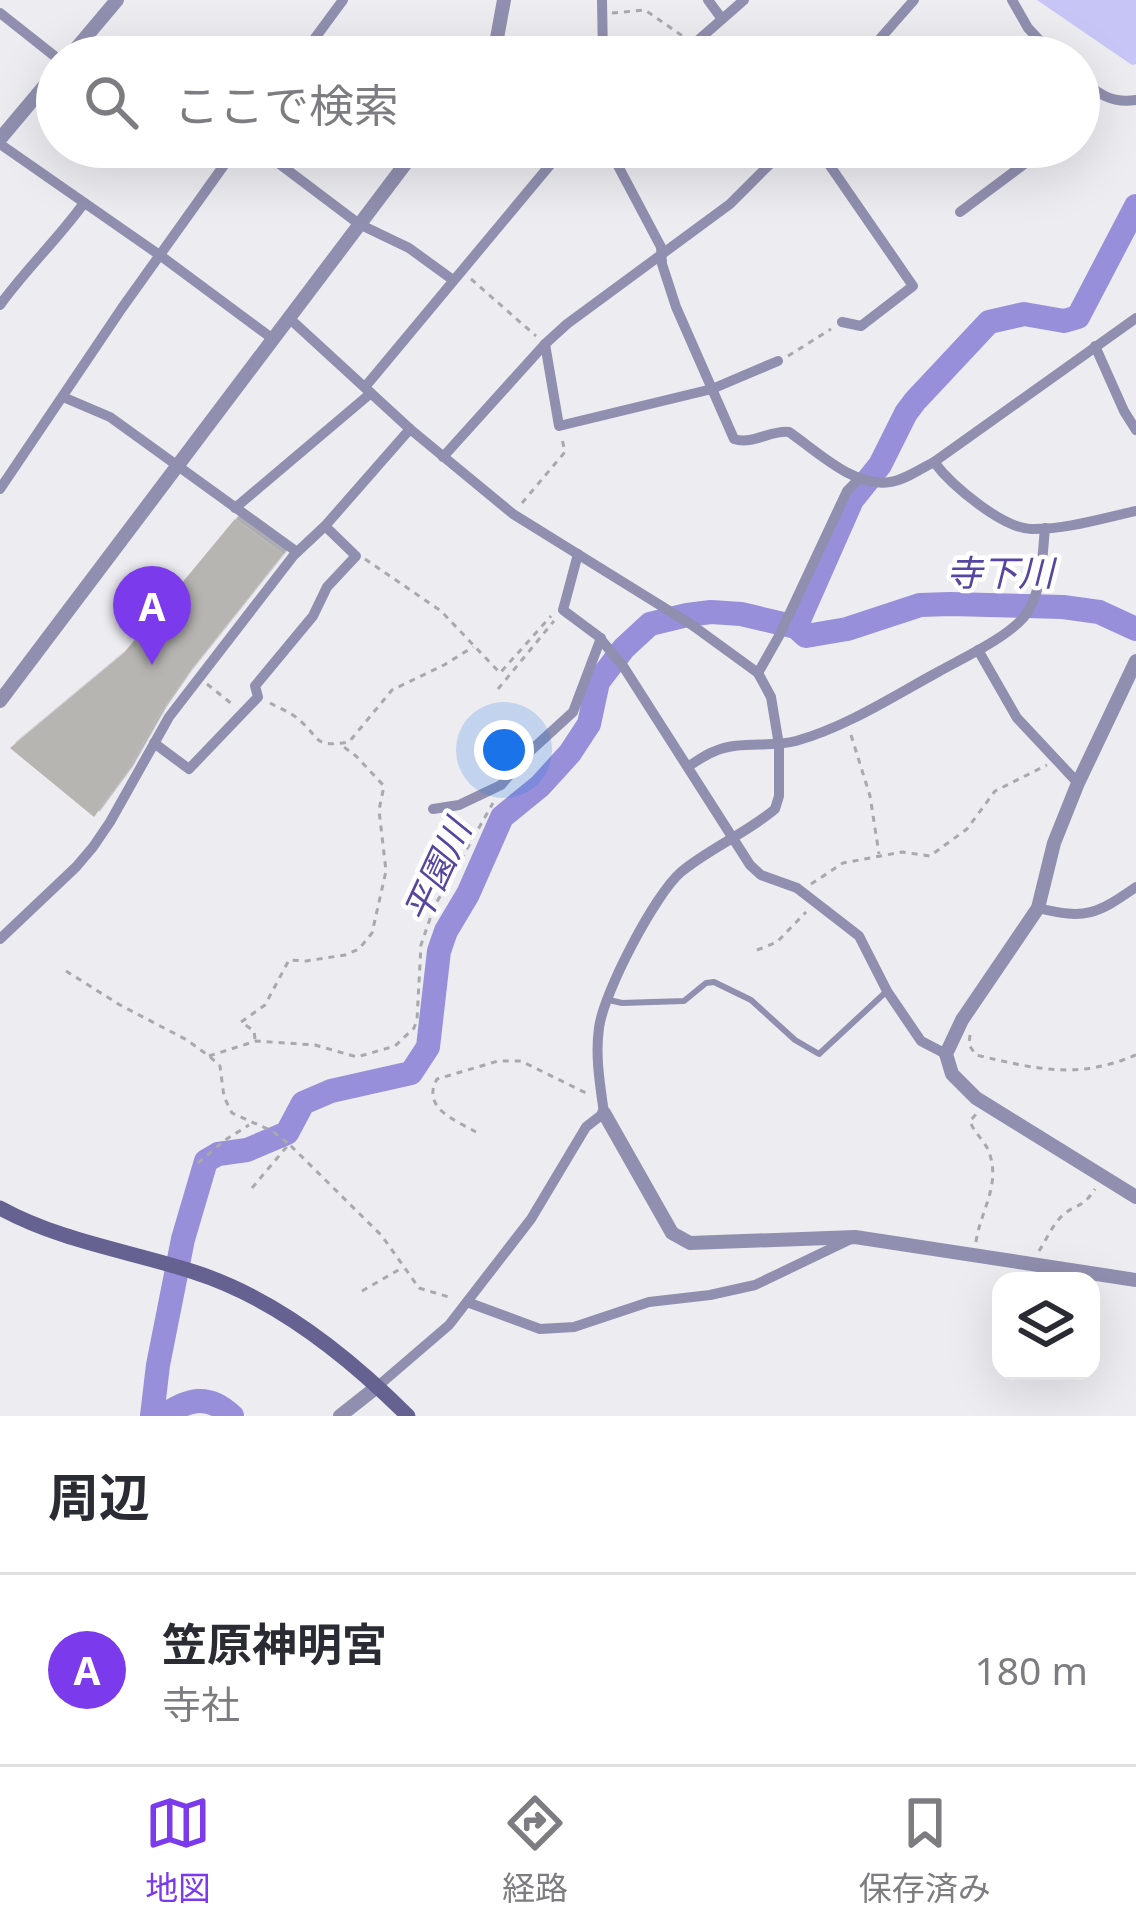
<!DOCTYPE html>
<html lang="ja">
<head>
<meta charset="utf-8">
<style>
  :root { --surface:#fff; --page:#f7f7f7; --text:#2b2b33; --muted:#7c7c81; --line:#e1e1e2; --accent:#7c3aed }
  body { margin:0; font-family:"Noto Sans","Noto Sans JP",sans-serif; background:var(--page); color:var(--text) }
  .controls { position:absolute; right:36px; bottom:36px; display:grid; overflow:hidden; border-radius:24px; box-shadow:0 12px 48px #0002 }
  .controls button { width:108px; height:108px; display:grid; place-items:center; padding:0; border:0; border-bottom:3px solid var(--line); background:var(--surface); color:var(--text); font:60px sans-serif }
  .you { position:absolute; left:504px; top:750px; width:42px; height:42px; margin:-30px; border:9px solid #fff; border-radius:50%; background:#1a73e8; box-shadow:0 0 0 18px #1a73e833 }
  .badge { display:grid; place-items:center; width:78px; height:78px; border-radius:50%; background:var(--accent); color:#fff; font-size:39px; font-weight:700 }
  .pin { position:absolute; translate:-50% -99px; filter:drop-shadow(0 3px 6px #0008) }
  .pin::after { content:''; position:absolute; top:63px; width:42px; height:36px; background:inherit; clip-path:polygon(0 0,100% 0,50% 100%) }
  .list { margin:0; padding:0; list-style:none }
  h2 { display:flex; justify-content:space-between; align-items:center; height:156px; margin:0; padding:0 48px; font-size:51px }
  h2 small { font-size:39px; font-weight:400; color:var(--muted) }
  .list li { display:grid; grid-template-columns:78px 1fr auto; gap:36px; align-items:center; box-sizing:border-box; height:192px; padding:0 48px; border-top:3px solid var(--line) }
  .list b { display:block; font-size:45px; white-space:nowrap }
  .list p { margin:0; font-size:39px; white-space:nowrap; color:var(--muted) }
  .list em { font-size:39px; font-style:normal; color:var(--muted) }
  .icon { flex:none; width:66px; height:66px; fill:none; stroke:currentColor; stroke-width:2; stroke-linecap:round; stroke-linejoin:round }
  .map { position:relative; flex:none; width:1136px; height:1416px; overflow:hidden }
  .search { position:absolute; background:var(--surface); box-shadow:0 12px 48px #0002; left:36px; right:36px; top:36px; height:132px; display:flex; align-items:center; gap:30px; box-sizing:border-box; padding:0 42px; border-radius:66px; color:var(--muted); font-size:45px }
  .sheet { height:348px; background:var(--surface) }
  nav { display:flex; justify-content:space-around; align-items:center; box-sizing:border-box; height:168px; border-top:3px solid var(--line); background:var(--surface); font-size:33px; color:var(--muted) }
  nav a { display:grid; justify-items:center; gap:6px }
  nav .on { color:var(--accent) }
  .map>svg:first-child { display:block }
</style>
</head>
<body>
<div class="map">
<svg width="1136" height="1416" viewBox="0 0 1136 1416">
  <defs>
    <filter id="shadow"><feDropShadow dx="5.5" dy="-5.5" stdDeviation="0" flood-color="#0004"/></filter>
  </defs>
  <rect width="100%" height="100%" fill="#edecf1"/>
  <path fill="#c7c4f6" d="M1037,0h99v64l-4,1z"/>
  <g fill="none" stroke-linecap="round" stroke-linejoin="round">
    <g stroke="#978fd9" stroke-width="24">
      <path d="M796,627l56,-127 28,-35 26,-52 9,-12 74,-79 35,-8 40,7 14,-4 58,-111"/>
      <path d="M152,1416l6,-51 25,-126 23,-78 12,-7 29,-4 40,-17 16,-30 28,-12 80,-18 17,-26 11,-96 7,-20 22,-37 34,-77 38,-31 30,-33 19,-29 9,-42 26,-34 26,-24 37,-9 24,-3 30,2 55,13 10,9 41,-7 73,-24 30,-1 113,3 36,5 37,17"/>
      <path d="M163,1416c25,-17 45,-23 69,0"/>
    </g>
  </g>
  <path fill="#b6b5b1" filter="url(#shadow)" d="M235,519l48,35 -97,122 -25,36 -34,60 -33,45 -84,-69 113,-94z"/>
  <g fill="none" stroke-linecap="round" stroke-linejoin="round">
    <g stroke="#a9a8ac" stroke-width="3" stroke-dasharray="6 6" stroke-linecap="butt">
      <path d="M612,13l33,-3 39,27"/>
      <path d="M471,279l65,57"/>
      <path d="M788,356l43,-27"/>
      <path d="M522,503l43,-51 -3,-13"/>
      <path d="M365,559l76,52 59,62 51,-57"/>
      <path d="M207,684l25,20"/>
      <path d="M498,689l56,-68"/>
      <path d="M270,703c9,5 20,9 27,15 25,20 14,30 52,24l43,-52 52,-25 29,-18"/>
      <path d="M851,735l19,61 9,58"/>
      <path d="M811,884l32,-21 59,-11 28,4 37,-27 28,-38 52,-26"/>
      <path d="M757,950l20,-8 29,-30"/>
      <path d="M66,971l54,34 67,35 22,16 11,10 4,31 8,16 40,18 17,13"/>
      <path d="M970,1035l-1,10 7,10c61,14 100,25 160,0"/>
      <path d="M255,1039l-1,-8 -13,-9 24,-17 24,-45 17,1 39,-6 14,-6 13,-16 14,-62 -7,-61 5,-24 -28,-30 -16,-12"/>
      <path d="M209,1056l47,-15 59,4 42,12 38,-11 19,-18 3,-8 4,-75 13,-38 59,-104"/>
      <path d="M476,1132c-21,-12 -55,-24 -39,-53l61,-18h23l67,33"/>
      <path d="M198,1163l27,-23 24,-15"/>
      <path d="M252,1188l37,-44 93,92 37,52 33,10"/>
      <path d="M976,1242c4,-30 24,-55 14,-87 -3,-13 -16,-21 -20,-34l7,-8"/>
      <path d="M1039,1251c7,-11 14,-27 24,-36 14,-12 19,-6 32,-26"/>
      <path d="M362,1291l40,-23"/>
    </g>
    <path stroke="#908faf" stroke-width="6" d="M609,1000l13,3 62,-2 22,-18 8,-1 37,18 44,40 24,14 68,-63"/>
    <g stroke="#908faf" stroke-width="10">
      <path d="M602,0l1,57"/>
      <path d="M708,0l14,19"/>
      <path d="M1012,0l16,28 27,29"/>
      <path d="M0,13l57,45"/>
      <path d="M301,57l42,-57"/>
      <path d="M679,57l65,-57"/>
      <path d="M864,57l50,-57"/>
      <path d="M1079,77c17,16 33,27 57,23"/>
      <path d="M1079,113l17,-20"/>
      <path d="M0,144l161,112 112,83"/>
      <path d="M257,147l102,77 50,24 44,32"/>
      <path d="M608,147l53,100 1,17 14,43 58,132c19,6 36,-9 55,-7 28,19 65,56 101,50 15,-2 30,-13 44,-20l202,-144"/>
      <path d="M817,147l96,139 -52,40 -19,-4"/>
      <path d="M960,212l87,-65"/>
      <path d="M0,305c26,-36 58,-66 84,-102"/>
      <path d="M289,318l121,111 103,85 179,111 66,48 13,24 8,48v51l-4,13c-28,24 -65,39 -94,63 -26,22 -78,122 -82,156 -4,28 1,57 5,85l-18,14 -55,92 -82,106 -71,61"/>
      <path d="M545,344l14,82 153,-37 66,-28"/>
      <path d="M1095,346l29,65 12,19"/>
      <path d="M365,387l200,-240"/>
      <path d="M63,397l47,20 187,135"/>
      <path d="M443,457l102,-113 22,-20 163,-120 57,-57"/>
      <path d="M934,462c17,23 70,68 99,67 35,0 70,-11 103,-18"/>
      <path d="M0,489l122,-181 115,-161"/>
      <path d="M235,508l136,-115"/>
      <path d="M578,554l-15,56 35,26 25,30 127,199 11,10 36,13 62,48 28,55 34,50 25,13"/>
      <path d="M978,650l39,68 61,65"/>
      <path d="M758,673l21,-37 68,-145 12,-12"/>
      <path d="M154,743l35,26 69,-72 -3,-11 58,-70 14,-29 29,-31 -31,-30"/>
      <path d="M689,766c8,-5 16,-11 24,-14 25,-12 56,-4 83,-11 50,-14 96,-44 142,-69 25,-14 67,-33 86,-55 19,-25 18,-60 21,-89"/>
      <path d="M433,809l26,-4 42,-20 26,-31 46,-42 28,-74"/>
      <path d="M1038,908c48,12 59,6 98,-21"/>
      <path d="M0,939l76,-72 17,-20 17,-25 59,-105 125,-162 31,-29 85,-97"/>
      <path d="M467,1302l73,27 34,-2 75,-25 61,-7 45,-10 96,-46"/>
    </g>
    <g stroke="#908faf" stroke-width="14">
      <path d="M69,57l48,-57"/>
      <path d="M487,57l10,-19 7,-38"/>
      <path d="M0,139l57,-68"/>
      <path d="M1136,661l-58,122 -24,60 -16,65 -76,112 -16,34 6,20 24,24 160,99"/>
      <path d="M0,701l418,-554"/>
      <path d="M604,1113l68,120 18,10 165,-6 281,43"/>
      <path d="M340,1416l38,-30"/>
    </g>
    <path stroke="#656190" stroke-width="15" d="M0,1208c60,33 129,43 194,64 82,26 154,84 214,144"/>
  </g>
  <g text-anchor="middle" stroke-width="9" stroke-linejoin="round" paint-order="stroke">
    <g font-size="36" font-style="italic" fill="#56469f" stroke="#fff">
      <text x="1000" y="586">寺下川</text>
      <text transform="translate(437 871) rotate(-65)" y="13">平園川</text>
    </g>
  </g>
</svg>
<div class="controls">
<button><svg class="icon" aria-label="layers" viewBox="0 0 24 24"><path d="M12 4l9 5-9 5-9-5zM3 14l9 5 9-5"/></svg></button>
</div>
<div class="you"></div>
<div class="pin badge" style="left:152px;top:665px">A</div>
<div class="search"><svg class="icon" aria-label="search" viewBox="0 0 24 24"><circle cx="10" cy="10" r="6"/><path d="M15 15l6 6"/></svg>ここで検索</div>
</div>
<section class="sheet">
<h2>周辺<small></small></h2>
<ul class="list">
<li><span class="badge">A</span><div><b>笠原神明宮</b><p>寺社</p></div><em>180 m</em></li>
</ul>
</section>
<nav>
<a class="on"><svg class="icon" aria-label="map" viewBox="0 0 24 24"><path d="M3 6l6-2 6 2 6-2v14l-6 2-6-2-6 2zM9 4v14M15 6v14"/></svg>地図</a>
<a><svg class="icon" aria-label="directions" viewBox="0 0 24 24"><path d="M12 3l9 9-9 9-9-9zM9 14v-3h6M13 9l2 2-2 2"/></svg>経路</a>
<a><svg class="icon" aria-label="saved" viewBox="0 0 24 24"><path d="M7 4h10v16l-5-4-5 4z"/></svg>保存済み</a>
</nav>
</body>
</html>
